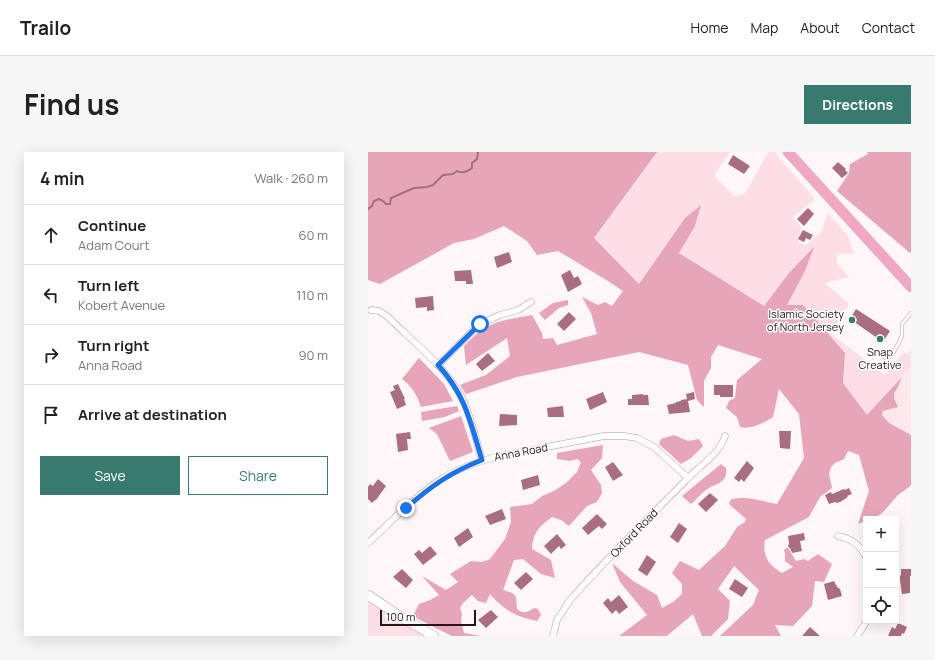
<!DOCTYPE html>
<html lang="en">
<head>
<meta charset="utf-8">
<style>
  :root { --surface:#fff; --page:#f6f6f6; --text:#222; --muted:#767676; --line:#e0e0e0; --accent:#377a6e }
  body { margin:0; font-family:Manrope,sans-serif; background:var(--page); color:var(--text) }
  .controls { position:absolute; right:12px; bottom:12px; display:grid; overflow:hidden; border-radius:0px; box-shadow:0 4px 16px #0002 }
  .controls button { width:36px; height:36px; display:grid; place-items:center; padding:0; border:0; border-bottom:1px solid var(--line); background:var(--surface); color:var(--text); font:20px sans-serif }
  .scale { position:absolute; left:12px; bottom:10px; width:96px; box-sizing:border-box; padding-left:4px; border:2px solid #231519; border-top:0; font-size:11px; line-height:14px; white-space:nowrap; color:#231519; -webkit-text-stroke:3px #fff; paint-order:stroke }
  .stop { position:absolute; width:12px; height:12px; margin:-9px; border:3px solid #1a73e8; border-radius:50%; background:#fff }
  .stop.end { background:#1a73e8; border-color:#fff; box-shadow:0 1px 4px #0008 }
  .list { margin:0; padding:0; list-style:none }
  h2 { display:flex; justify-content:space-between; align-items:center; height:52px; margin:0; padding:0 16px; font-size:17px }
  h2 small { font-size:13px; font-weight:400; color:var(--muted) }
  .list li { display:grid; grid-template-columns:26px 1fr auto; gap:12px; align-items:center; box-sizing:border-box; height:60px; padding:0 16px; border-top:1px solid var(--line) }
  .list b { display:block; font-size:15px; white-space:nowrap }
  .list p { margin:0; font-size:13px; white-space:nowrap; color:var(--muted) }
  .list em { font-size:13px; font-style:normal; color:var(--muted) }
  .actions { display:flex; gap:8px; padding:12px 16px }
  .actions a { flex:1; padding:9px 0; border:1px solid var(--accent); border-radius:0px; text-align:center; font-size:14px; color:var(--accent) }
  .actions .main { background:var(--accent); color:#fff }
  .icon { flex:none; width:22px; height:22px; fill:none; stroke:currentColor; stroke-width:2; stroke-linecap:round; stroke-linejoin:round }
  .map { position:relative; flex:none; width:543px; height:484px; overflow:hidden; border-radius:0px }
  header { display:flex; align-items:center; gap:24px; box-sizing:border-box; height:56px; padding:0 20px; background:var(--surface); border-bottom:1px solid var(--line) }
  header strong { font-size:19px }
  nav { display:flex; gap:22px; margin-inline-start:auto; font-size:14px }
  .intro { display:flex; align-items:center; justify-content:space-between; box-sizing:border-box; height:96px; padding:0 24px }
  h1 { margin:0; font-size:28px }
  .button { padding:10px 18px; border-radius:0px; background:var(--accent); color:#fff; font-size:14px; font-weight:700 }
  main { display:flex; gap:24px; padding:0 24px }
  aside { flex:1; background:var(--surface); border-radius:0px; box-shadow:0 4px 16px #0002 }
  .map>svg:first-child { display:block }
</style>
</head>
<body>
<header>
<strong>Trailo</strong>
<nav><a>Home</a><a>Map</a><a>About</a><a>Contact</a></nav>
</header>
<div class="intro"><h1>Find us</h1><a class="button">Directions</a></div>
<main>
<aside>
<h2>4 min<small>Walk · 260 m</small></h2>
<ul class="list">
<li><svg class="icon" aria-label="ahead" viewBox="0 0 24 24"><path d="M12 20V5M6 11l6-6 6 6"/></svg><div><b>Continue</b><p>Adam Court</p></div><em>60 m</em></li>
<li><svg class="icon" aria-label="left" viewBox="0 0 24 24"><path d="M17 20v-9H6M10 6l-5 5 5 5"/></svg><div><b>Turn left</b><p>Kobert Avenue</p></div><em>110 m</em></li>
<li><svg class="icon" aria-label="right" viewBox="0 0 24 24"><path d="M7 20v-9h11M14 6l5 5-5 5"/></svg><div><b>Turn right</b><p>Anna Road</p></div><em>90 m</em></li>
<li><svg class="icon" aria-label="arrive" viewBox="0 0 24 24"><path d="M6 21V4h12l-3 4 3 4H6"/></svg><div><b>Arrive at destination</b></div></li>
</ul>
<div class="actions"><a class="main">Save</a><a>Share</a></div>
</aside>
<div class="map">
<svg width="543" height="484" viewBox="0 0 543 484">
  <rect width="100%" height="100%" fill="#fef6f8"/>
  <path fill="#fbe7ec" d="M543,214v69l-22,-12 -7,-8 1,-4 12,-3 2,-5 -3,-5v-6l4,-5 4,-10z"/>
  <g fill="#fddee7">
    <path d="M289,0h73l-16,24 20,20h5l7,-4 22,-40h6l41,47 -22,18 8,10 -3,16 8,2 15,-13 7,-19 20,23 6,18 -17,-1v11l12,13 -24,6 24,21 -18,30 54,41 18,-22 5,1 3,-4v16l-44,50 -24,-33 2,-30 -58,-48 18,-34 -16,2 -25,33 -85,-53 16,-27 6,-20 -16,12 -46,66 -45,-46z"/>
    <path d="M0,448l57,36h-57z"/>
  </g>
  <g fill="#e6a5b8">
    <path d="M0,0h289l-63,86 45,46 46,-66 16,-13 -6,21 -16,27 85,53 25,-33 25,-26 -9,24 -18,34h16l42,48 -2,30 24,32 35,-38 -4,10 -4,6v5l4,9 -15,4 -1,4 7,8 22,12v50c-4,4 -9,7 -13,10 -10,10 -16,24 -32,24v2l-8,3 11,-33 -10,-36 -11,-4 -4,8 -9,4 -4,4 -2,7 3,14 -12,9 -11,20 -44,23c-3,16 4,25 17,33l11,-6 -8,-6v-7l-1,-4 2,-2h2l8,13 8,-2 4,2 10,-7 14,10 -8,18 -9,-1 -3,25 -19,20 -18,-1 6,11h-61l33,-31 6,-15 -25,-24 -16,23 12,12 -2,18 -17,17h-9l-9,-22 -26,22h-48l28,-21 -27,-33 -8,-19 21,18 24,14 5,13 11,-6 9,-8v-10l-10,-11 8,-12 19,9 26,-24 12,-19 8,-5 1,-3 -16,-14 -1,-3 3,-3c15,-3 30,2 45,5l27,-46 -5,-44 -20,-25 -6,28c-9,6 -22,13 -33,10l-3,-10 -11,-9 3,-7 6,-3 2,-18 25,-21 -44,-14 -7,12v11l-7,13v26l-7,-7 -9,-35 -49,-13 -122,25 -51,17 -6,-9 26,-10 24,-19 -3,-18 -41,27 -2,-19c24,-25 35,-25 68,-31l10,18 1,6 10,-1 4,7 40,-11 -6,-21 -9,-16 16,8 7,-3 7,4 11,-15 -15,-10 -50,-30 -21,4 -10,-14 -23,-15 -30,13 -20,4 -74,41 -12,-4z"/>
    <path d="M499,0h44v100l-1,1 -73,-62 12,-18 1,-9 18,-10z"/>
    <path d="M200,148v5l-9,3 -14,12 -6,-7 14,-10z"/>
    <path d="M51,206l25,26 9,17 -32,6c-4,-12 -9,-21 -19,-28z"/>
    <path d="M89,254l2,5 -14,6 -23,4 -1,-9z"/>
    <path d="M93,264l12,36 -23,9 -13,-27 -8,-6z"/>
    <path d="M306,283l14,6 11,-2 4,7 -12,12 -10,6 -22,-20 2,-5z"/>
    <path d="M235,293l-1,13 -11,12 10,15 1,8 -5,9 -10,4 -18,20 -8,-6 -9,-3c-13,10 -19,15 -20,32l19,11 4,18 -14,-4 -18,-15 -9,1 -11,30c14,4 13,4 14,19 6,5 10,4 17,-1l4,1 3,6 -4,6c-21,-4 -33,-11 -47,-27l-4,9 -8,-2 -6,-6 -9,8 -3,5 2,6 -1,7 3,12 17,3h-29l-40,-20 3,-4 4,-8 11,-4 9,-5 -17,-19 24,14 12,-8 -8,-8 21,-13 11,1 8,-3 15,-20 6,-17 -1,-15 22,-3 10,-8 12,-5 12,-8 11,-11 4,-10 -4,-3 -7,2 -13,-2v-6z"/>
    <path d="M353,312l5,4c2,14 -8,15 -17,20 -7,4 -12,11 -18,16l-9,-8z"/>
  </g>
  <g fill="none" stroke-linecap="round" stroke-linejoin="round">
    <path stroke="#a27181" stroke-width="2" d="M0,57l4,-3 2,-5 5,-2 4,2 3,3h4l1,-6 23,-10 13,-1 6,-2 10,-10 10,-1 4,-3c5,3 11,0 15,-3v-5l5,-4 1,-7"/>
  </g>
  <g fill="#aa6e81">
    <path d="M365,3l17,11 -6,8 -16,-10z"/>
    <path d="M470,10l8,7 -1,1 3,3 -6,5 -10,-10z"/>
    <path d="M440,56l6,6 -10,12 -7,-7z"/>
    <path d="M435,78l10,5 -3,5 -4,-2 -2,4 -6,-3z"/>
    <path d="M141,100l3,10 -15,6 -3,-11z"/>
    <path d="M103,118l2,14h-7v-3h-11l-1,-10z"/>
    <path d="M202,118l4,8 4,-2 4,8 -14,8 -7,-17z"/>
    <path d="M65,144l1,14 -7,1v-4l-11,1 -1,-10z"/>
    <path d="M488,157l34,22 -7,11 -33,-23z"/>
    <path d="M201,160l7,7 -12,12 -7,-7z"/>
    <path d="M120,201l7,8 -13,10 -6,-7z"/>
    <path d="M30,232l7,15h-1l2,6 -9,4 -7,-17 5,-2 -2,-4z"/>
    <path d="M346,233h19v12h-13v-2h-6z"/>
    <path d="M235,240l4,10 -17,8 -4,-11z"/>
    <path d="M326,240l1,7 -7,2 2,11 -21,2 -2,-9 9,-2v-1l5,-1v-1l6,-1 -1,-5z"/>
    <path d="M275,242v1h5l1,10h-21v-6h4v-4z"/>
    <path d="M195,254l1,11h-16l-1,-9z"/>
    <path d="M132,262l17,1v10l-18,1z"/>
    <path d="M411,279h12l-1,18 -10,-1z"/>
    <path d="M42,280l1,7h-4l1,11 -10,2 -2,-18z"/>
    <path d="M379,309l7,7 -10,14 -3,-3 -2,3 -5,-4z"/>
    <path d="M245,310l10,13 -10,6 -8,-14z"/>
    <path d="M170,323l2,10 -17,5 -2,-10z"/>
    <path d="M10,327l8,7 -10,14h-1l-3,3 -4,-4v-12l2,-3 3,2z"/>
    <path d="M481,336l3,6 -5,2 1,1 -8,5 -4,1 -1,-1 -6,2 -4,-9 6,-3 1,2 12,-5 1,1z"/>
    <path d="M342,341l8,7 -12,12 -8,-8z"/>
    <path d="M134,357l4,10 -16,6 -5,-9z"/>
    <path d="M229,362l10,10 -5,5 -3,-3 -11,9 -6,-7z"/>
    <path d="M311,371l8,6 -9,14 -8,-6z"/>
    <path d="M100,376l5,9 -14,10 -5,-9z"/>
    <path d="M436,381l1,7 -5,1 2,10 -10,2 -2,-5 -2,-1 1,-4 -1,-7z"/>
    <path d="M189,382l9,11 -5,4 -2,-3 -8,8 -7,-8z"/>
    <path d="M62,394l7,8 -14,11 -9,-11 5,-4 3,3z"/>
    <path d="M279,403l9,7 -9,14 -9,-6z"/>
    <path d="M34,417l11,11 -7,8 -13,-11z"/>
    <path d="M533,417h10v7h-1v17l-8,1 -2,-14v-4l1,-1z"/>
    <path d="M158,420l7,7 -12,11 -7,-7z"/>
    <path d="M367,427l13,9 -6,9 -13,-8z"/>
    <path d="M466,429l3,6 3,2 2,7 -14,4 -4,-16z"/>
    <path d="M251,443l9,12 -9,7 -3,-4 -4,4 -9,-11 5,-5 3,4z"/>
    <path d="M123,458l7,7 -12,11 -8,-8z"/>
    <path d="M530,471l9,4 -3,7 -2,-1 -1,3h-13l4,-9 3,2z"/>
    <path d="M442,475l10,9h-18z"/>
  </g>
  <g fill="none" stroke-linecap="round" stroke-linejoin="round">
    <g stroke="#bb96a0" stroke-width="4">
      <path id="lane" d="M516,205l3,2 4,-3 8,-13 3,-8v-11l9,-11"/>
    </g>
    <g stroke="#bb96a0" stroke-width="7">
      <g id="street">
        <path d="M3,158l8,1 8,5c26,26 61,52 77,86 8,18 12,39 18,58"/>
        <path d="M70,213l42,-41 20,-9 18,-5 13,-8"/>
        <path d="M470,384c14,3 21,8 28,21"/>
        <path d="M0,391c24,-22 48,-48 75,-65 16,-10 34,-16 52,-21l109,-21h20l13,2 17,9 34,31"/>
        <path d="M185,484l4,-16 13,-20c37,-42 78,-81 117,-121 12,-12 34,-27 38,-43"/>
        <path d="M489,484l10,-15"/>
      </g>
    </g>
    <g stroke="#bb96a0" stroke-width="10">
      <path id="secondary" d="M0,443l33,22 33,19"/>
    </g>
    <g stroke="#d7d5d6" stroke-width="11">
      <path id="primary" d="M420,0l123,135"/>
    </g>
    <path stroke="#968b8e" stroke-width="1" stroke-dasharray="3 2" stroke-linecap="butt" d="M468,434l1,-1"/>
    <use href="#lane" stroke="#fff" stroke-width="3"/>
    <use href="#street" stroke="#fff" stroke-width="6"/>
    <use href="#secondary" stroke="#fff" stroke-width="9"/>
    <use href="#primary" stroke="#f1a6c1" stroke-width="10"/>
  </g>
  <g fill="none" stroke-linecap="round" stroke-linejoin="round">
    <path stroke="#1a73e8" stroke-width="5" d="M38,356c25,-22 45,-36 76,-48 -12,-39 -16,-64 -44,-95l42,-41"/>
  </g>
  <g fill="#377a6e" stroke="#fff" stroke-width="1.5">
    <circle cx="484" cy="168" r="4"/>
    <circle cx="512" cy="187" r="4"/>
  </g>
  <g text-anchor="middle" stroke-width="3" stroke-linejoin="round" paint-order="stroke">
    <g font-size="11" fill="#231519" stroke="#fff" text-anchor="end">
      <text x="476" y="166">Islamic Society<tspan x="476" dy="13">of North Jersey</tspan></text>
      <text x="512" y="204" text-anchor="middle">Snap<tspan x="512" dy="13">Creative</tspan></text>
    </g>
    <g font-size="11" fill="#231519" stroke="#fff">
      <text transform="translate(153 300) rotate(-11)" y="4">Anna Road</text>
      <text transform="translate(266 381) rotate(-46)" y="4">Oxford Road</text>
    </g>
  </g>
</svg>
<div class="controls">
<button>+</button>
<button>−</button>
<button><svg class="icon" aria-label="locate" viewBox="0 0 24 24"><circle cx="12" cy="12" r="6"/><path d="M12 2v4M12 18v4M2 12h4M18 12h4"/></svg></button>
</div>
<div class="scale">100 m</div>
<div class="stop" style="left:112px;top:172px"></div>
<div class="stop end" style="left:38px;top:356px"></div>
</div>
</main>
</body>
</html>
